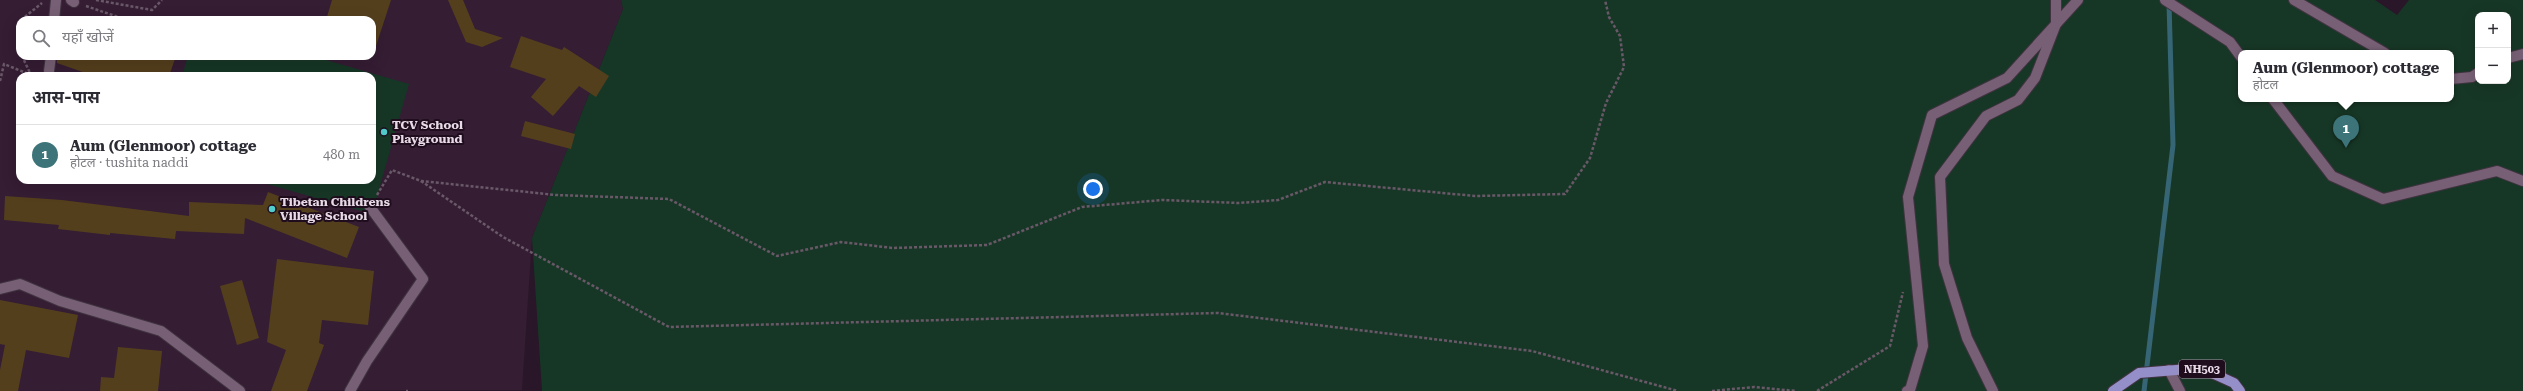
<!DOCTYPE html>
<html lang="hi">
<head>
<meta charset="utf-8">
<style>
  :root { --surface:#fff; --page:#f7f7f7; --text:#2b2b33; --muted:#7c7c81; --line:#e1e1e2; --accent:#3d7479 }
  body { margin:0; font-family:"Roboto Serif","Noto Sans Devanagari",serif; background:var(--page); color:var(--text) }
  .controls { position:absolute; right:12px; top:12px; display:grid; overflow:hidden; border-radius:8px; box-shadow:0 4px 16px #0002 }
  .controls button { width:36px; height:36px; display:grid; place-items:center; padding:0; border:0; border-bottom:1px solid var(--line); background:var(--surface); color:var(--text); font:20px sans-serif }
  .you { position:absolute; left:1093px; top:189px; width:14px; height:14px; margin:-10px; border:3px solid #fff; border-radius:50%; background:#1a73e8; box-shadow:0 0 0 6px #1a73e833 }
  .badge { display:grid; place-items:center; width:26px; height:26px; border-radius:50%; background:var(--accent); color:#fff; font-size:13px; font-weight:700 }
  .pin { position:absolute; translate:-50% -33px; filter:drop-shadow(0 1px 2px #0008) }
  .pin::after { content:''; position:absolute; top:21px; width:14px; height:12px; background:inherit; clip-path:polygon(0 0,100% 0,50% 100%) }
  .popup { position:absolute; left:2238px; top:50px; width:216px; height:52px; box-sizing:border-box; display:grid; place-content:center; border-radius:8px; background:var(--surface); filter:drop-shadow(0 1px 3px #0005); font-size:13px; white-space:nowrap; color:var(--muted) }
  .popup b { font-size:15px; color:var(--text) }
  .popup::after { content:''; position:absolute; left:50%; top:100%; margin-left:-8px; border:8px solid transparent; border-top-color:var(--surface) }
  .list { margin:0; padding:0; list-style:none }
  h2 { display:flex; justify-content:space-between; align-items:center; height:52px; margin:0; padding:0 16px; font-size:17px }
  h2 small { font-size:13px; font-weight:400; color:var(--muted) }
  .list li { display:grid; grid-template-columns:26px 1fr auto; gap:12px; align-items:center; box-sizing:border-box; height:60px; padding:0 16px; border-top:1px solid var(--line) }
  .list b { display:block; font-size:15px; white-space:nowrap }
  .list p { margin:0; font-size:13px; white-space:nowrap; color:var(--muted) }
  .list em { font-size:13px; font-style:normal; color:var(--muted) }
  .icon { flex:none; width:22px; height:22px; fill:none; stroke:currentColor; stroke-width:2; stroke-linecap:round; stroke-linejoin:round }
  .map { position:relative; flex:none; width:2523px; height:391px; overflow:hidden }
  .search { position:absolute; background:var(--surface); box-shadow:0 4px 16px #0002; left:16px; top:16px; width:360px; height:44px; display:flex; align-items:center; gap:10px; box-sizing:border-box; padding:0 14px; border-radius:12px; color:var(--muted); font-size:15px }
  .panel { position:absolute; background:var(--surface); box-shadow:0 4px 16px #0002; left:16px; top:72px; width:360px; height:112px; border-radius:12px }
  .map>svg:first-child { display:block }
</style>
</head>
<body>
<div class="map">
<svg width="2523" height="391" viewBox="0 0 2523 391">
  <rect width="100%" height="100%" fill="#291628"/>
  <path fill="#351d34" fill-rule="evenodd" d="M0,0h621l2,9 -91,229 -10,152 -522,1zM20,20h352v36h-352zM20,76h352v104h-352z"/>
  <g fill="#173726" fill-rule="evenodd">
    <path d="M621,0h1754l22,15 12,-15h114v391h-1981l-10,-153 91,-229zM2478,15h30v66h-30zM2241,53h210v46h-210z"/>
    <path d="M188,56h124l97,28 -37,130 -119,-34h119v-104h-190z"/>
  </g>
  <g fill="none" stroke-linecap="round" stroke-linejoin="round">
    <path stroke="#366675" stroke-width="5" d="M2144,391l29,-246 -4,-142"/>
  </g>
  <g fill="#543f1d">
    <path d="M332,0h59l-16,49h-3v-29h-46z"/>
    <path d="M448,0h15l12,29 28,9 -21,9 -16,-5z"/>
    <path d="M521,36l41,14 2,-3 45,29 -13,21 -17,-11 -26,30 -22,-19 15,-18 -36,-12z"/>
    <path d="M57,56h119l-7,20h-75l-37,-13z"/>
    <path d="M525,121l50,13 -4,15 -50,-13z"/>
    <path d="M268,192l91,35 -12,31 -102,-40 -1,16 -68,-3 -1,8 -65,-6v2l-52,-6 1,-4 -55,-5 1,-24 57,4 127,16v-14l74,3z"/>
    <path d="M277,259l97,12 -6,54 -46,-5 -3,23 5,2 -17,46h-36l15,-41 -19,-8z"/>
    <path d="M242,280l17,58 -22,7 -17,-59z"/>
    <path d="M0,300l78,15 -9,43 -43,-8 -8,41h-18v-21l5,-25 -5,-1z"/>
    <path d="M118,347l44,4 -4,40h-58l1,-14 13,1z"/>
  </g>
  <g fill="none" stroke-linecap="round" stroke-linejoin="round">
    <g stroke="#403340" stroke-width="12">
      <g id="minor">
        <path d="M71,0l3,2"/>
        <path d="M2165,0l65,42 11,15"/>
        <path d="M2294,0l91,53"/>
        <path d="M54,20l2,-20"/>
        <path d="M2508,58l15,-4"/>
        <path d="M49,71l2,-15"/>
        <path d="M2451,79l21,-2 6,-4"/>
        <path d="M2273,99l59,77 51,23 114,-28 26,10"/>
        <path d="M0,289l20,-5 40,17 101,30 79,60"/>
        <path d="M2169,370l11,21"/>
        <path d="M350,391l17,-30 56,-82 -53,-72"/>
        <path d="M1907,391l3,-1 13,-44 -15,-149 24,-82 75,-37 71,-78"/>
        <path d="M1993,391l-26,-53 -23,-74 -4,-87 46,-61 32,-16 17,-22 21,-54v-24"/>
      </g>
    </g>
    <g stroke="#403340" stroke-width="12">
      <path id="major" d="M2113,391l26,-18 62,-5 33,15 6,8"/>
    </g>
    <g stroke="#695868" stroke-width="2.5" stroke-dasharray="3 2" stroke-linecap="butt">
      <path d="M96,0l56,10 10,-10"/>
      <path d="M86,6l41,14"/>
      <path d="M21,20l21,-17"/>
      <path d="M0,81l4,-17 27,11 -9,-19"/>
      <path d="M421,181l82,56 166,90 549,-14 314,38 146,40"/>
      <path d="M377,195l15,-25 29,11 135,14 113,4 108,57 64,-14 52,6 94,-3 95,-38 80,-7 77,3 39,-3 47,-18 150,14 90,-2 25,-36 16,-55 18,-36 -4,-31 -11,-19 -4,-17"/>
      <path d="M406,391h2"/>
      <path d="M1712,391l42,-4 42,4"/>
      <path d="M1817,391l73,-45 13,-54"/>
    </g>
    <use href="#minor" stroke="#776075" stroke-width="10"/>
    <use href="#major" stroke="#948fc8" stroke-width="10"/>
  </g>
  <g fill="#52cdce" stroke="#1f0d1e" stroke-width="1.5">
    <circle cx="384" cy="132" r="4"/>
    <circle cx="272" cy="209" r="4"/>
  </g>
  <g text-anchor="middle" stroke-width="4" stroke-linejoin="round" paint-order="stroke">
    <rect fill="#1f0d1e" stroke="#ac9dab" stroke-width="1" x="2179" y="360" width="46" height="18" rx="3"/>
    <g font-size="11" font-weight="bold" fill="#e8dbe7">
      <text x="2202" y="373">NH503</text>
    </g>
    <g font-size="12" font-weight="bold" fill="#e8dbe7" stroke="#1f0d1e" text-anchor="start">
      <text x="392" y="129">TCV School<tspan x="392" dy="14">Playground</tspan></text>
      <text x="280" y="206">Tibetan Childrens<tspan x="280" dy="14">Village School</tspan></text>
    </g>
  </g>
</svg>
<div class="controls">
<button>+</button>
<button>−</button>
</div>
<div class="you"></div>
<div class="pin badge" style="left:2346px;top:148px">1</div>
<div class="popup"><b>Aum (Glenmoor) cottage</b>होटल</div>
<div class="search"><svg class="icon" aria-label="search" viewBox="0 0 24 24"><circle cx="10" cy="10" r="6"/><path d="M15 15l6 6"/></svg>यहाँ खोजें</div>
<section class="panel">
<h2>आस-पास<small></small></h2>
<ul class="list">
<li><span class="badge">1</span><div><b>Aum (Glenmoor) cottage</b><p>होटल · tushita naddi</p></div><em>480 m</em></li>
</ul>
</section>
</div>
</body>
</html>
